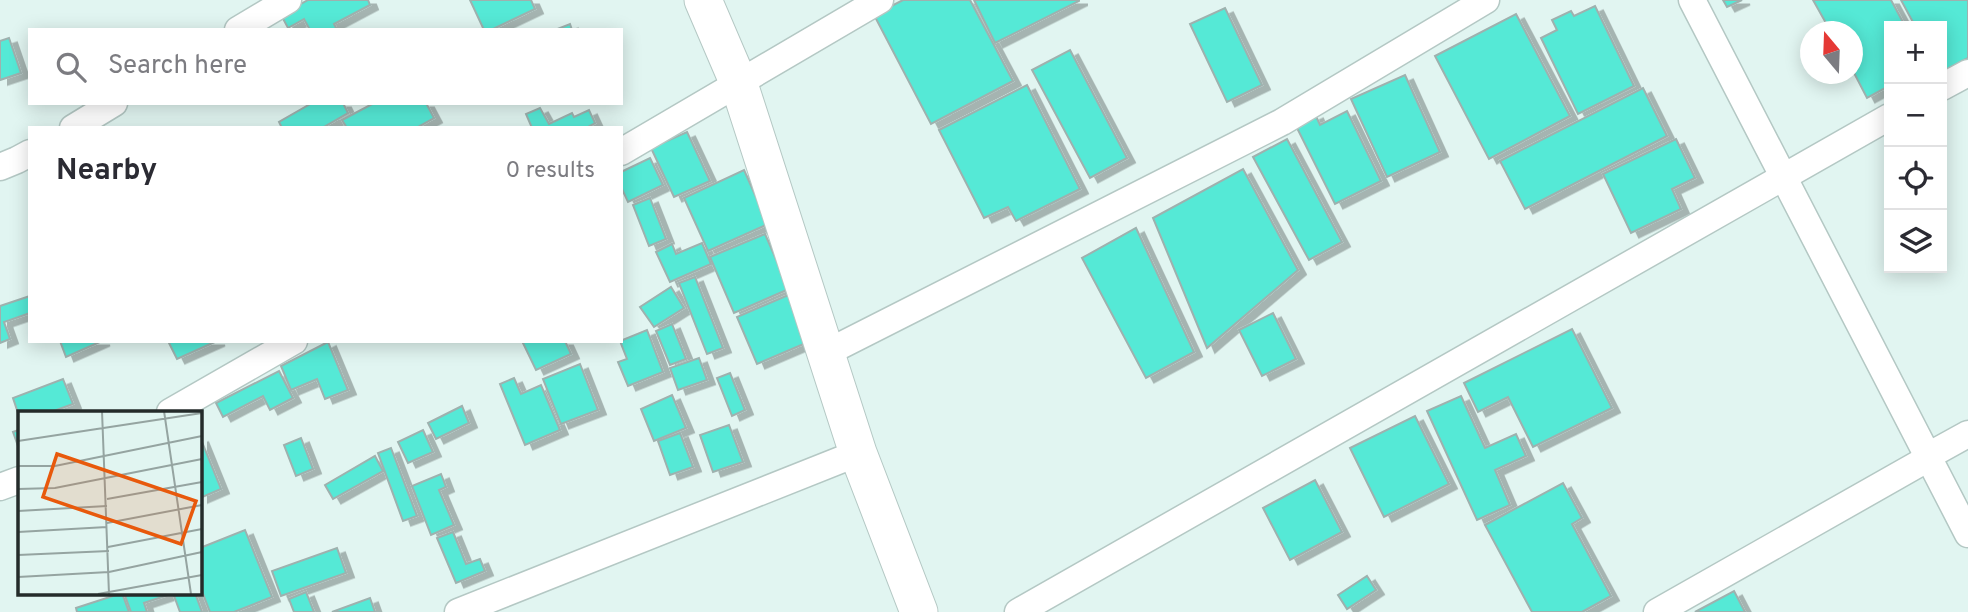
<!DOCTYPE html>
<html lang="en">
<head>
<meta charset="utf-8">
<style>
  :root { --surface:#fff; --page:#f2f2f3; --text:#2b2b33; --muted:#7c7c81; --line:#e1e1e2 }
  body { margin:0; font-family:Overpass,sans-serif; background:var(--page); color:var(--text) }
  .controls { position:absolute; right:21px; top:21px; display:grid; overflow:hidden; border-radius:0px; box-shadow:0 4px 18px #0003 }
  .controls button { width:63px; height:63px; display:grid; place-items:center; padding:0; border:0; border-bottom:2px solid var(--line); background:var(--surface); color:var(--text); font:35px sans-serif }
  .compass { position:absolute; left:1800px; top:21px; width:63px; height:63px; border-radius:50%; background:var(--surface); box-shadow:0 4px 18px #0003; rotate:341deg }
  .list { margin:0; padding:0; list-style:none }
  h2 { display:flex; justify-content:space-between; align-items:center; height:91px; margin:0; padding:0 28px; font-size:30px }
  h2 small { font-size:23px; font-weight:400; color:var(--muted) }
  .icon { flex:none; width:38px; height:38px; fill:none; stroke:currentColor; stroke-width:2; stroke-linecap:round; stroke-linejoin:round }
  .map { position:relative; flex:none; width:1968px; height:612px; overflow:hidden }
  .search { position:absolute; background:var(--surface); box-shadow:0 4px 18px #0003; left:28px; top:28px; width:595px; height:77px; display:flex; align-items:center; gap:18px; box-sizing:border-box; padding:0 24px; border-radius:0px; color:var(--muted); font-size:26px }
  .panel { position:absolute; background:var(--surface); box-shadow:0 4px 18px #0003; left:28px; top:126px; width:595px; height:217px; border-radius:0px }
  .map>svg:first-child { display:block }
</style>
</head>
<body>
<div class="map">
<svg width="1968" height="612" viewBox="0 0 1968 612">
  <defs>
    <filter id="shadow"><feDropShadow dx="8" dy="4.5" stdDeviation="0" flood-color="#0004"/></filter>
  </defs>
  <rect width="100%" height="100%" fill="#e1f5f1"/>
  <g fill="#54e9d6" stroke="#9eb1ae" stroke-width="2" filter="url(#shadow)">
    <path d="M308,0h60l2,5 -36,19 3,6h-27l-6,-11 -16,9 -7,-13z"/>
    <path d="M470,0h61l4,9 -44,21h-7z"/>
    <path d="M903,0h67l43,81 -82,43 -57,-109z"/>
    <path d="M974,0h105v1l-84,42z"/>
    <path d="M1723,0h19l-15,7z"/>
    <path d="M1813,0h78l14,26h-16v60l-22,12 -14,-27v-39h-22z"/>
    <path d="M1901,0h67v58l-26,14v-46h-27z"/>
    <path d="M1595,6l39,80 -56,28 -37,-76 16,-8 -5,-10 19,-9 3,5z"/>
    <path d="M1225,8l37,77 -35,17 -37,-78z"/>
    <path d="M1516,14l54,102 -81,43 -54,-103z"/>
    <path d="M570,24l2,6h-17z"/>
    <path d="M9,38l12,35 -21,7v-39z"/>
    <path d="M1070,50l57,108 -37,20 -58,-108z"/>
    <path d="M1405,75l35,77 -53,25 -36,-78z"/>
    <path d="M1027,85l53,104 -64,32 -8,-14 -24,11 -45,-88z"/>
    <path d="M1643,88l24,48 -142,73 -25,-48z"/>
    <path d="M312,103h31l5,10 -26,15h-40l-3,-6z"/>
    <path d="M374,103h52l8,15 -18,10h-69l-5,-8z"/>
    <path d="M540,108l9,16 23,-11 2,4 15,-7 6,13 -9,5h-54l-6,-14z"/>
    <path d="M1347,111l34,70 -46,23 -40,-80 20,-10 5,11z"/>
    <path d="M687,132l23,49 -36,16 -23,-49z"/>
    <path d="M1287,139l55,103 -33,18 -56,-103z"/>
    <path d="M1676,139l19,39 -23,11 9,20 -50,24 -28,-59z"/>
    <path d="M650,158l13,27 -35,17 -7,-15v-15z"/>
    <path d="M1243,169l55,101 -91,78 -54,-130z"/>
    <path d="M744,170l24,54 -60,27 -24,-53z"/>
    <path d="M650,198l16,41 -17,7 -16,-41z"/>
    <path d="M1136,228l58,124 -48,26 -64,-120z"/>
    <path d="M765,234l24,55 -55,24 -24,-56z"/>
    <path d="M702,243l9,21 -41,18 -14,-30 16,-8 4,10z"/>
    <path d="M695,277l28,71 -16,6 -28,-71z"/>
    <path d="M671,287l13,21 -30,19 -14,-20z"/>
    <path d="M793,293l20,47 -56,24 -20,-47z"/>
    <path d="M30,296v17l-26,9 6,17 -10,4v-37z"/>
    <path d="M1273,313l23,46 -34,17 -23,-46z"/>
    <path d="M672,324l14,35 -16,6 -14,-34z"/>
    <path d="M1572,329l40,79 -79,39 -25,-50 -30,15 -14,-29z"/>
    <path d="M647,330l16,42 -35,14 -10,-24 9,-3 -7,-18z"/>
    <path d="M60,341h42l-36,16z"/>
    <path d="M168,341h49l-40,18z"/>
    <path d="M522,341h43l6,13 -35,16z"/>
    <path d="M328,342l20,48 -23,9 -8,-20 -26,11 -10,-24z"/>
    <path d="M699,358l8,22 -29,10 -8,-22z"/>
    <path d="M580,364l18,46 -37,14 -18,-45z"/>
    <path d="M279,371l14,27 -23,12 -7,-14 -40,21 -7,-14z"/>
    <path d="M730,373l15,37 -13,6 -15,-38z"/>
    <path d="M514,378l7,16 20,-9 19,45 -35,15 -25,-61z"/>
    <path d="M63,379l10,25 -22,8h-32v4l-6,-18z"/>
    <path d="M672,395l14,33 -32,13 -13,-32z"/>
    <path d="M1461,396l24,52 31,-14 10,22 -31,14 15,35 -33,15 -50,-109z"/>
    <path d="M462,406l7,17 -33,16 -8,-16z"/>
    <path d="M1415,416l34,68 -65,33 -34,-69z"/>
    <path d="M729,425l14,37 -30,10 -13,-37z"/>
    <path d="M19,430v19l-6,-17z"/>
    <path d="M423,430l10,22 -25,11 -10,-21z"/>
    <path d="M680,433l13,34 -23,8 -12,-34z"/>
    <path d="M200,437l21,52 -21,9z"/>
    <path d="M301,438l12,31 -17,7 -12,-31z"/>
    <path d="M391,448l26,68 -14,5 -25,-68z"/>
    <path d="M375,456l8,15 -50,28 -8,-14z"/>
    <path d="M441,474l5,13 -7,3 15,35 -23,10 -19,-49z"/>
    <path d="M1315,480l27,52 -52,28 -27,-52z"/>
    <path d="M1563,483l19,35 -10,6 39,72 -29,16h-50l-47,-87z"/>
    <path d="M245,530l27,67 -38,15h-24l-10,-26v-38z"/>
    <path d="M453,532l13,32 14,-5 5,12 -29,12 -19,-45z"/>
    <path d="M337,548l9,25 -65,23 -9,-25z"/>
    <path d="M1367,576l9,14 -29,19 -9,-14z"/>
    <path d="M1734,591l11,21h-50z"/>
    <path d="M306,592l8,20h-20l-5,-13z"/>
    <path d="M122,593l7,19h-52l-1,-4z"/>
    <path d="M124,593h46l1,1 -27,9 3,9h-16z"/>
    <path d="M173,593h22l7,19h-22z"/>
    <path d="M370,598l5,14h-43z"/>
  </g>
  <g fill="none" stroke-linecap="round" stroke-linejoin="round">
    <g stroke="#b4c8c4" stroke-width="29">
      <g id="street">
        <path d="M1692,0l276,534"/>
        <path d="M238,30l50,-30"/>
        <path d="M1942,87l26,-14"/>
        <path d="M73,128l41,-25"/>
        <path d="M621,152l259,-152"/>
        <path d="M0,167l17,-7 13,-7"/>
        <path d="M826,353l456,-231 204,-122"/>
        <path d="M170,412l124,-71"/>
        <path d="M0,487l19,-7"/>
        <path d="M458,612l400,-159"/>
        <path d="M1018,612l871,-495"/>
        <path d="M1657,612l270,-153 1,-3 40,-22"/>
      </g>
    </g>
    <g stroke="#b4c8c4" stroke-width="39">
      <path id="secondary" d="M703,0l36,84 119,369 61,159"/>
    </g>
    <use href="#street" stroke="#fff" stroke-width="26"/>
    <use href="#secondary" stroke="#fff" stroke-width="37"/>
  </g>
  <g transform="translate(18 411)">
    <rect width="184" height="184" fill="#e1f5f1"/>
    <path fill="none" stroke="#95a4a1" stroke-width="2" d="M84,0l7,183M146,0l27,183M0,30l184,-28M0,55h37l147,-30M0,78l37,-1 147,-29M89,88l95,-17M0,100l89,-5M89,112l95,-18M0,121l89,-5M90,136l94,-18M0,144l91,-4M0,166l91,-5 93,-20M80,183l104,-19"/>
    <path fill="#e8590c" fill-opacity="0.15" stroke="#e8590c" stroke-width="3.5" d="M39,43l139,47 -15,43 -138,-47z"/>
    <rect width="184" height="184" fill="none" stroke="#242b2a" stroke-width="3.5"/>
  </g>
</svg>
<div class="controls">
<button>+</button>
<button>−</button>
<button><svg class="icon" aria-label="locate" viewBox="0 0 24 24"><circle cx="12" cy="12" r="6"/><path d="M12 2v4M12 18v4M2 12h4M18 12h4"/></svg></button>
<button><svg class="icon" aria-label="layers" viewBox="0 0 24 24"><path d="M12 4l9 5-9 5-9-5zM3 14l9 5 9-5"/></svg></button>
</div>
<svg class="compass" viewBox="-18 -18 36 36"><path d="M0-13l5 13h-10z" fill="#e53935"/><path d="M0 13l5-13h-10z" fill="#7c7c81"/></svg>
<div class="search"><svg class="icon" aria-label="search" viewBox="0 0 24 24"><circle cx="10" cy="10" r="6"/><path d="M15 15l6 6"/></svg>Search here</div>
<section class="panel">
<h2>Nearby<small>0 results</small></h2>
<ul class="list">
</ul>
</section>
</div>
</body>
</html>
